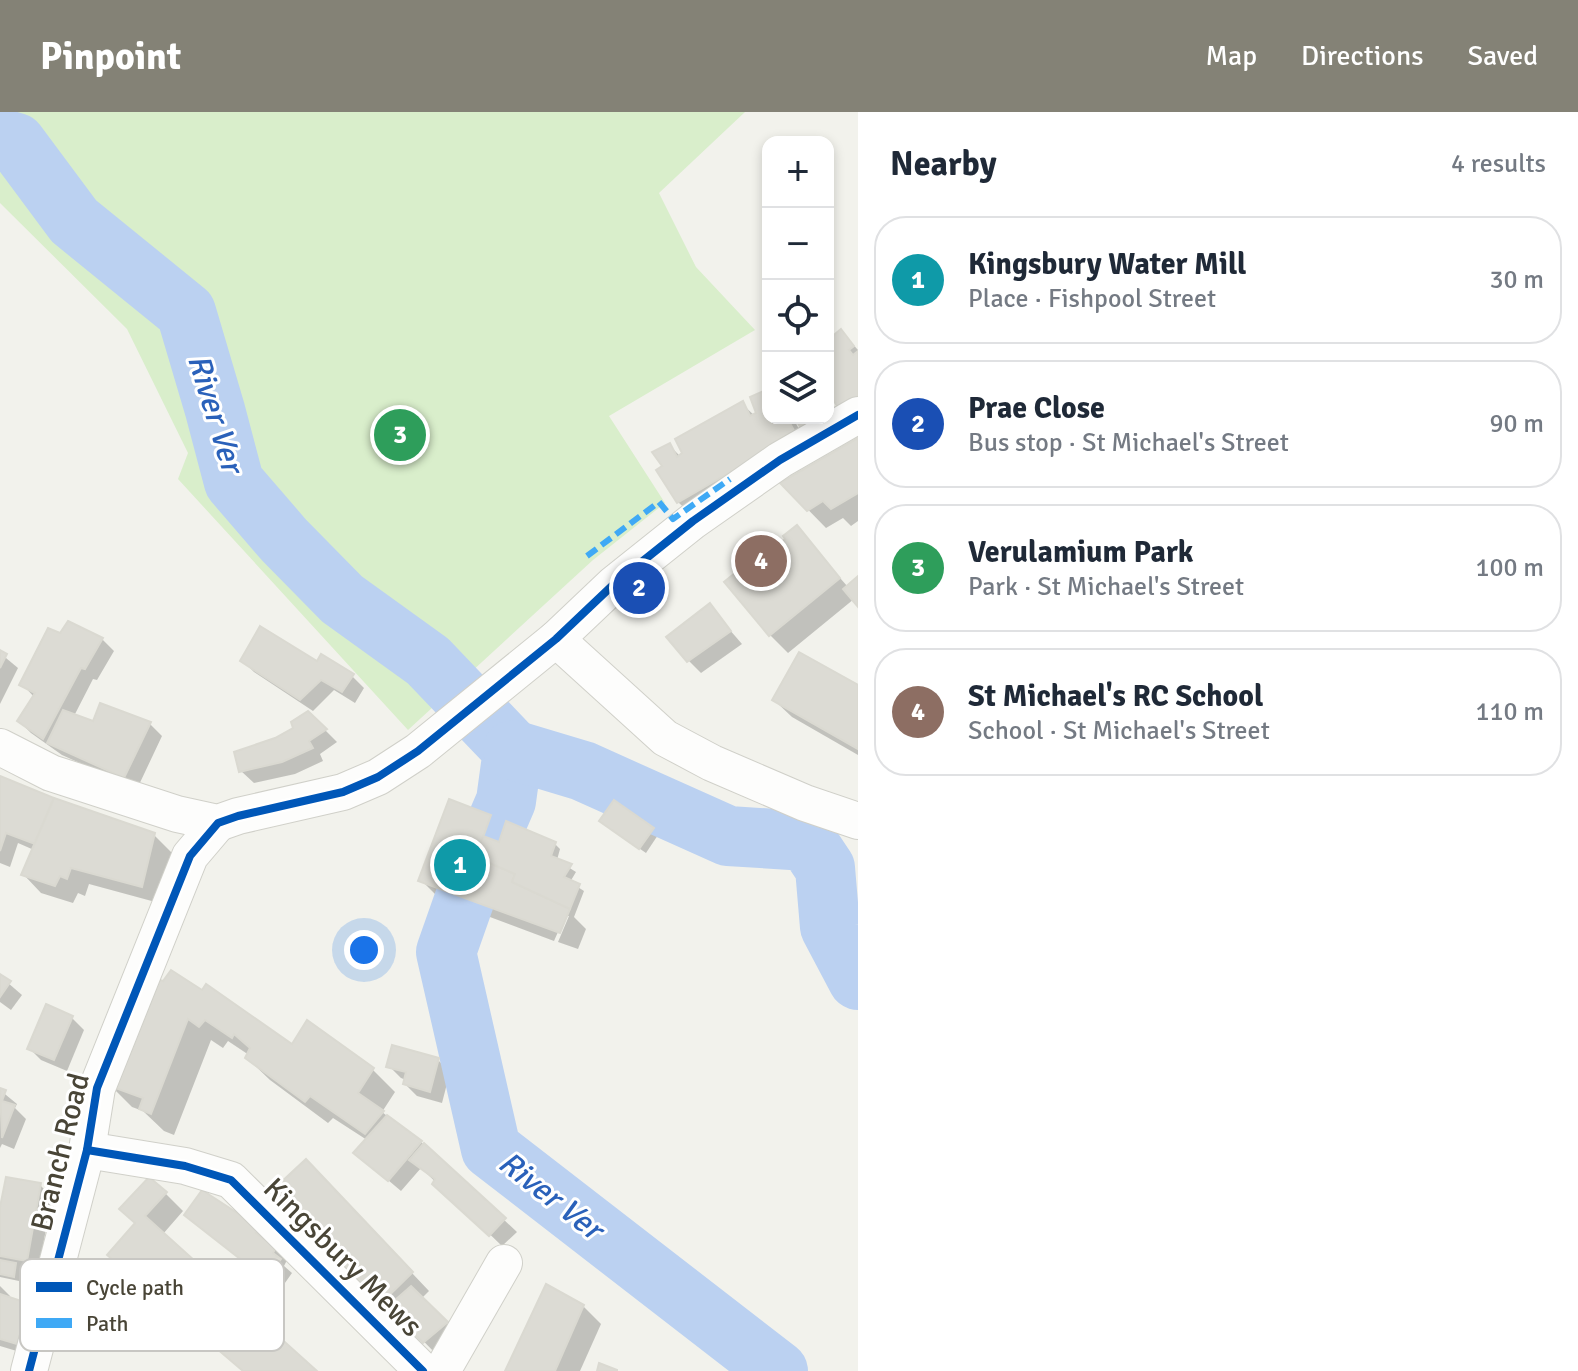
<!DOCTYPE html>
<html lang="en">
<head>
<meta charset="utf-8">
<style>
  :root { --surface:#fff; --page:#f6f6f7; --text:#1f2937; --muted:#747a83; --line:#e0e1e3; --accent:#848276 }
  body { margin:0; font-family:Signika,sans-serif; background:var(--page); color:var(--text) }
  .controls { position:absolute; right:24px; top:24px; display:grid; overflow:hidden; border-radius:16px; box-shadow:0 4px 12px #0003 }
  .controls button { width:72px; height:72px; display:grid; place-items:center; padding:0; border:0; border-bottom:2px solid var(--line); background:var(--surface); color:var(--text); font:40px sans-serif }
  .you { position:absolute; left:364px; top:838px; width:28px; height:28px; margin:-20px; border:6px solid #fff; border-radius:50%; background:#1a73e8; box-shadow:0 0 0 12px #1a73e833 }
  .badge { display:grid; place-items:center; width:52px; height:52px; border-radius:50%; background:var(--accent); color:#fff; font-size:26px; font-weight:700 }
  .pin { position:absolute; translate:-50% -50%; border:4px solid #fff; box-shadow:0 2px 8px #0006 }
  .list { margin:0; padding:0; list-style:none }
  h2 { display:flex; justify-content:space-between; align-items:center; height:104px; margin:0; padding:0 32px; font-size:34px }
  h2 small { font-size:26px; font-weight:400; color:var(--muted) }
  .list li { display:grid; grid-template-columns:52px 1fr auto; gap:24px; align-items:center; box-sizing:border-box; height:128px; margin:0 16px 16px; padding:0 16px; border:2px solid var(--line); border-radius:32px }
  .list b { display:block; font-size:30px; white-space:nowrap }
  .list p { margin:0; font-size:26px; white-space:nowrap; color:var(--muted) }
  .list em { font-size:26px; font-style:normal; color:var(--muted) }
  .icon { flex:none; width:44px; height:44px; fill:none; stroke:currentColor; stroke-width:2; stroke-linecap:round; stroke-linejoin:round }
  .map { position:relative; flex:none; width:858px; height:1259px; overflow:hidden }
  header { display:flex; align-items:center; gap:48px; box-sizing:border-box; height:112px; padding:0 40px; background:var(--accent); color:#fff }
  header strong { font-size:38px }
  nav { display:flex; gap:44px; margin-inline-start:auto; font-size:28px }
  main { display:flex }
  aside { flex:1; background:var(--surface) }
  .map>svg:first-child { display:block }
</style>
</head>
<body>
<header>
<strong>Pinpoint</strong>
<nav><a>Map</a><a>Directions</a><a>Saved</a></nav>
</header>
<main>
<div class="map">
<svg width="858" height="1259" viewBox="0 0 858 1259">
  <rect width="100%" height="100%" fill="#f2f2ec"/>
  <path fill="#d9eecb" d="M0,0h745l-86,81 37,74 59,63 -146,86 56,87 -72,57 -185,170 -230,-251 10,-26 -61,-124 -127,-126z"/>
  <g fill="#0003">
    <path d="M841,219l17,19v70l-30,-32v-45z"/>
    <path d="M768,279v27h25l19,35 -116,66 -18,-17 -13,-35 4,-22 12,12 61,-53 13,12z"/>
    <path d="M858,328v81l-7,5 -8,-8 -17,10 -43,-44z"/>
    <path d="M796,416l52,59 10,-8v25l-4,-5 -66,54 -18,-18 -22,-64 40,-32z"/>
    <path d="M709,494l33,38 -41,29 -13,-13z"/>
    <path d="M61,524l41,3 12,12 -17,29 -4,-1 -19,37 20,8h56l12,12 -25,53 -75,-34 -31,-22 -12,-12 16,-23 -13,-14z"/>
    <path d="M0,541l18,15 -18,36z"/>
    <path d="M242,548l76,4 34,12 12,12 -9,15 -21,-13 -21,21 -59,-39z"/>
    <path d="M858,575v68l-66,-38 -18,-17z"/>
    <path d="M308,601l29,29 -17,12 3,7 -28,13 -41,9 -13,-12 55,-42z"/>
    <path d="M0,666l154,57 18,18 -13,50 -70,-19 -4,12 -7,-3 -5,10 -32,-10 -17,-18 10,-25 -16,-7 -8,24 -10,-4z"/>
    <path d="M490,705l15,14 49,12 6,6 -3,11 19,12 -6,10 14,9 -10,26 12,12 -8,20 -20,-7 11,-26h-4l-11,25 -115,-43 -18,-18z"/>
    <path d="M608,715l44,2 6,6 -12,18z"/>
    <path d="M0,864l22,19 -11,15 -11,-8z"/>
    <path d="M154,868l138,67 81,23 22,22 -13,20 39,30 96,90 -15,14 -81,-78 -20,23 -45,-38 11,-13 -34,-22 -5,5 -58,-43 -23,-22 2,-3 -21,-14 -5,7 -12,-8 -37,95 -10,-4 -21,-20 -11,-4 -23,-23z"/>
    <path d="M47,895l25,11 12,12 -17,41 -26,-11 -12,-12z"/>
    <path d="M438,948l12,12 -8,31 -25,-7 -12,-12 1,-4 -5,-2 -12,-12z"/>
    <path d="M0,978l17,14 -2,4 11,11 -12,30 -12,-5 -2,4z"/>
    <path d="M323,1067l106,112 -8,8 37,36 -22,19 -35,-36 -11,11z"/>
    <path d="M40,1073l12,12 -14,75 -17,-3 -2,12 -19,-4v-59z"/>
    <path d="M165,1081l18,18 -20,23 151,137h-71l-133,-116z"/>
    <path d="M249,1099l26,37 12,12 -3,6 8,7 -12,17 -93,-75 55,4z"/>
    <path d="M0,1174l10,10 20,59 -30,-9z"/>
    <path d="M583,1194l18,18 -21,47h-72z"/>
  </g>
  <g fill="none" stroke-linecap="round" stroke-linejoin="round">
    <g stroke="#bbd1f1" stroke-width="60">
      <path d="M0,26l16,5 58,78 112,91 29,98 19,72 50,58 58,59 86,62 85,89 -7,51 -25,58"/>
      <path d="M513,638l70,21 145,65 79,5 18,27 5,59 28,53"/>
      <path d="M465,786l-19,54 45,197 287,222"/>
    </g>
  </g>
  <g fill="#dcdbd4" stroke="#dad9d1" stroke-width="2">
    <path d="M841,217l13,17 -5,4 4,5 5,-4v50l-18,10 -12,-20v-51z"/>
    <path d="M768,277v29h19l9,16 -119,69 -21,-33 6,-4 -10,-14 18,-9 7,14 5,-4 -7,-14 68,-38 7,15 6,-3 -6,-16z"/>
    <path d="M795,306h26l-19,12z"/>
    <path d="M858,326v55l-27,16 -8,-8 -16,10 -27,-28z"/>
    <path d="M797,413l43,53 -71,58 -45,-54 21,-17 3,4 37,-30 -2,-3z"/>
    <path d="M858,464v31l-15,-18z"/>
    <path d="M710,491l21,28 -44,31 -21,-25z"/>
    <path d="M68,509l35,17 -18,31 -4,-1 -38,71 -26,-18 18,-28 -16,-8 29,-57 12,5z"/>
    <path d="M260,514l57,35 4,-7 33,20 -12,18 -21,-12 -21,20 -60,-39z"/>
    <path d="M0,538l7,4 -7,14z"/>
    <path d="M799,540l59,33v64l-86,-49z"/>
    <path d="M100,591l51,19 -27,56 -77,-35 16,-33 30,11z"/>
    <path d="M308,599l19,18 -18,12 4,7 -31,14 -43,10 -5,-20 41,-14 18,-10 -2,-6z"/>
    <path d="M0,664l54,22 -19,46 -29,-11 -6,18z"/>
    <path d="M54,686l101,35 -13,54 -71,-19 -4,11 -7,-3 -5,10 -34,-11z"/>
    <path d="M449,687l42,16 -15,42 39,17 -3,8 58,27 -10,24 -142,-52z"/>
    <path d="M614,688l40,28 -15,21 -40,-28z"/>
    <path d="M506,709l50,21 -5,14 21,8 -8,13 16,7 -10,25 -58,-27 3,-8 -39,-17 7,-21 16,6z"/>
    <path d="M171,858l31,20 4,-6 86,60 15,-24 67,48 -16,25 26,18 -19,23 -55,-38 -5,6 -60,-44 5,-10 -16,-14 -2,4 -27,-18 -6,7 -11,-8 -37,95 -12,-5 4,-11 -36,-13 46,-107 10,3z"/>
    <path d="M0,862l11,7 -11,16z"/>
    <path d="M46,892l27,12 -19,44 -27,-11z"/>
    <path d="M392,933l47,13 -9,34 -27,-8 3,-12 -20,-5z"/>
    <path d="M0,976l6,2 -4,11 13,4 -13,33z"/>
    <path d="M387,1003l35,26 -34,40 -35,-28z"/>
    <path d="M424,1031l82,75 -17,18 -57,-52 3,-5 -26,-19z"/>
    <path d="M306,1047l107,113 -42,41 -108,-114z"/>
    <path d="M6,1065l35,6 -14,78 -27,-5v-49z"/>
    <path d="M149,1065l18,15 -22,24 172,155h-74l-136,-116 28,-32 -16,-14z"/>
    <path d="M202,1078l40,26 23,8 -9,9 20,14 -3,6 8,6 -14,21 -83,-65z"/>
    <path d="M0,1148l16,3 -2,14 -14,-3z"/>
    <path d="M546,1172l38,21 -29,66h-50z"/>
    <path d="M411,1174l37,36 -25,21 -36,-36z"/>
    <path d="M0,1182l30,10 -13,40 -17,-5z"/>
    <path d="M599,1251l18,7v1h-20z"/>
  </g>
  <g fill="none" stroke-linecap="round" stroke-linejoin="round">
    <g stroke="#d0d0c9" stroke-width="38">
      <g id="street">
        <path d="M556,527l109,99 47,25 93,40 53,18"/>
        <path d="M0,635l51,26 126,41 41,9 20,-7 105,-24 35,-15 40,-26 138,-112 58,-55 79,-63 87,-61 78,-45"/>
        <path d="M87,1038l98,16 46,14 192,191"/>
        <path d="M29,1259l58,-221 10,-62 93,-232 28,-33"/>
        <path d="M442,1259l62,-108"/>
      </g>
    </g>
    <use href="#street" stroke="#fdfdfc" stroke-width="36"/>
    <path stroke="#3fa9f5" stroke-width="6" stroke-dasharray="12 6" stroke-linecap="butt" d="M587,444l72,-54 14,17 57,-40"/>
    <g stroke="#fff" stroke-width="13">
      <g id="cycleway">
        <path d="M87,1038l98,16 46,14 192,191"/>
        <path d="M29,1259l58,-221 10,-62 93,-232 28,-33 20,-7 105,-24 35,-15 40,-26 138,-112 58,-55 79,-63 87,-61 78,-45"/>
      </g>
    </g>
    <use href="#cycleway" stroke="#0057b8" stroke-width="8"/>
  </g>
  <g text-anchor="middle" stroke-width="6" stroke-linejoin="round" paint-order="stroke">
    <g font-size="30" fill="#494537" stroke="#fff">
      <text transform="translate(60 1040) rotate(-76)" y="10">Branch Road</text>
      <text transform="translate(343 1145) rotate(45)" y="10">Kingsbury Mews</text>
    </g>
    <g font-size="32" font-style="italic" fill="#2a61ba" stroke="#fff">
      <text transform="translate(216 301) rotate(73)" y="11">River Ver</text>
      <text transform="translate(551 1083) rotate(38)" y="11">River Ver</text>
    </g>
  </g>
  <rect x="20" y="1147" width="264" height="92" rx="12" fill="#fff" stroke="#c8c7c3" stroke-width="2"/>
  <rect x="36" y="1170" width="36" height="10" fill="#0057b8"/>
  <rect x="36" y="1206" width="36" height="10" fill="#3fa9f5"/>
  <g font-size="22" fill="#494537">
    <text x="86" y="1183">Cycle path</text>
    <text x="86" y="1219">Path</text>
  </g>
</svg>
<div class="controls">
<button>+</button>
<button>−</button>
<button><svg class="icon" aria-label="locate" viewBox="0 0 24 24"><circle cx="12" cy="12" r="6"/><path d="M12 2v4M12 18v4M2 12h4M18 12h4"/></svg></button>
<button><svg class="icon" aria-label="layers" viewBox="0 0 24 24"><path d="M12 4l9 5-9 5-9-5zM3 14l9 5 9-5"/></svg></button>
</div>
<div class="you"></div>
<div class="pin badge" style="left:460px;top:753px;background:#0f9aa8">1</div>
<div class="pin badge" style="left:639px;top:476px;background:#1a4fb4">2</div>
<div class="pin badge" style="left:400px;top:323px;background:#2e9e5b">3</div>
<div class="pin badge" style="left:761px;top:449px;background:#8d6e63">4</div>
</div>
<aside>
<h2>Nearby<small>4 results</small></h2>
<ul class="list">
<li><span class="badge" style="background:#0f9aa8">1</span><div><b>Kingsbury Water Mill</b><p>Place · Fishpool Street</p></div><em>30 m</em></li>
<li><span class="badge" style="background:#1a4fb4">2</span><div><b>Prae Close</b><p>Bus stop · St Michael's Street</p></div><em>90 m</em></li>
<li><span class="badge" style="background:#2e9e5b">3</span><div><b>Verulamium Park</b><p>Park · St Michael's Street</p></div><em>100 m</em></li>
<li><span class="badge" style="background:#8d6e63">4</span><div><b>St Michael's RC School</b><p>School · St Michael's Street</p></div><em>110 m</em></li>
</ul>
</aside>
</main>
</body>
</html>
